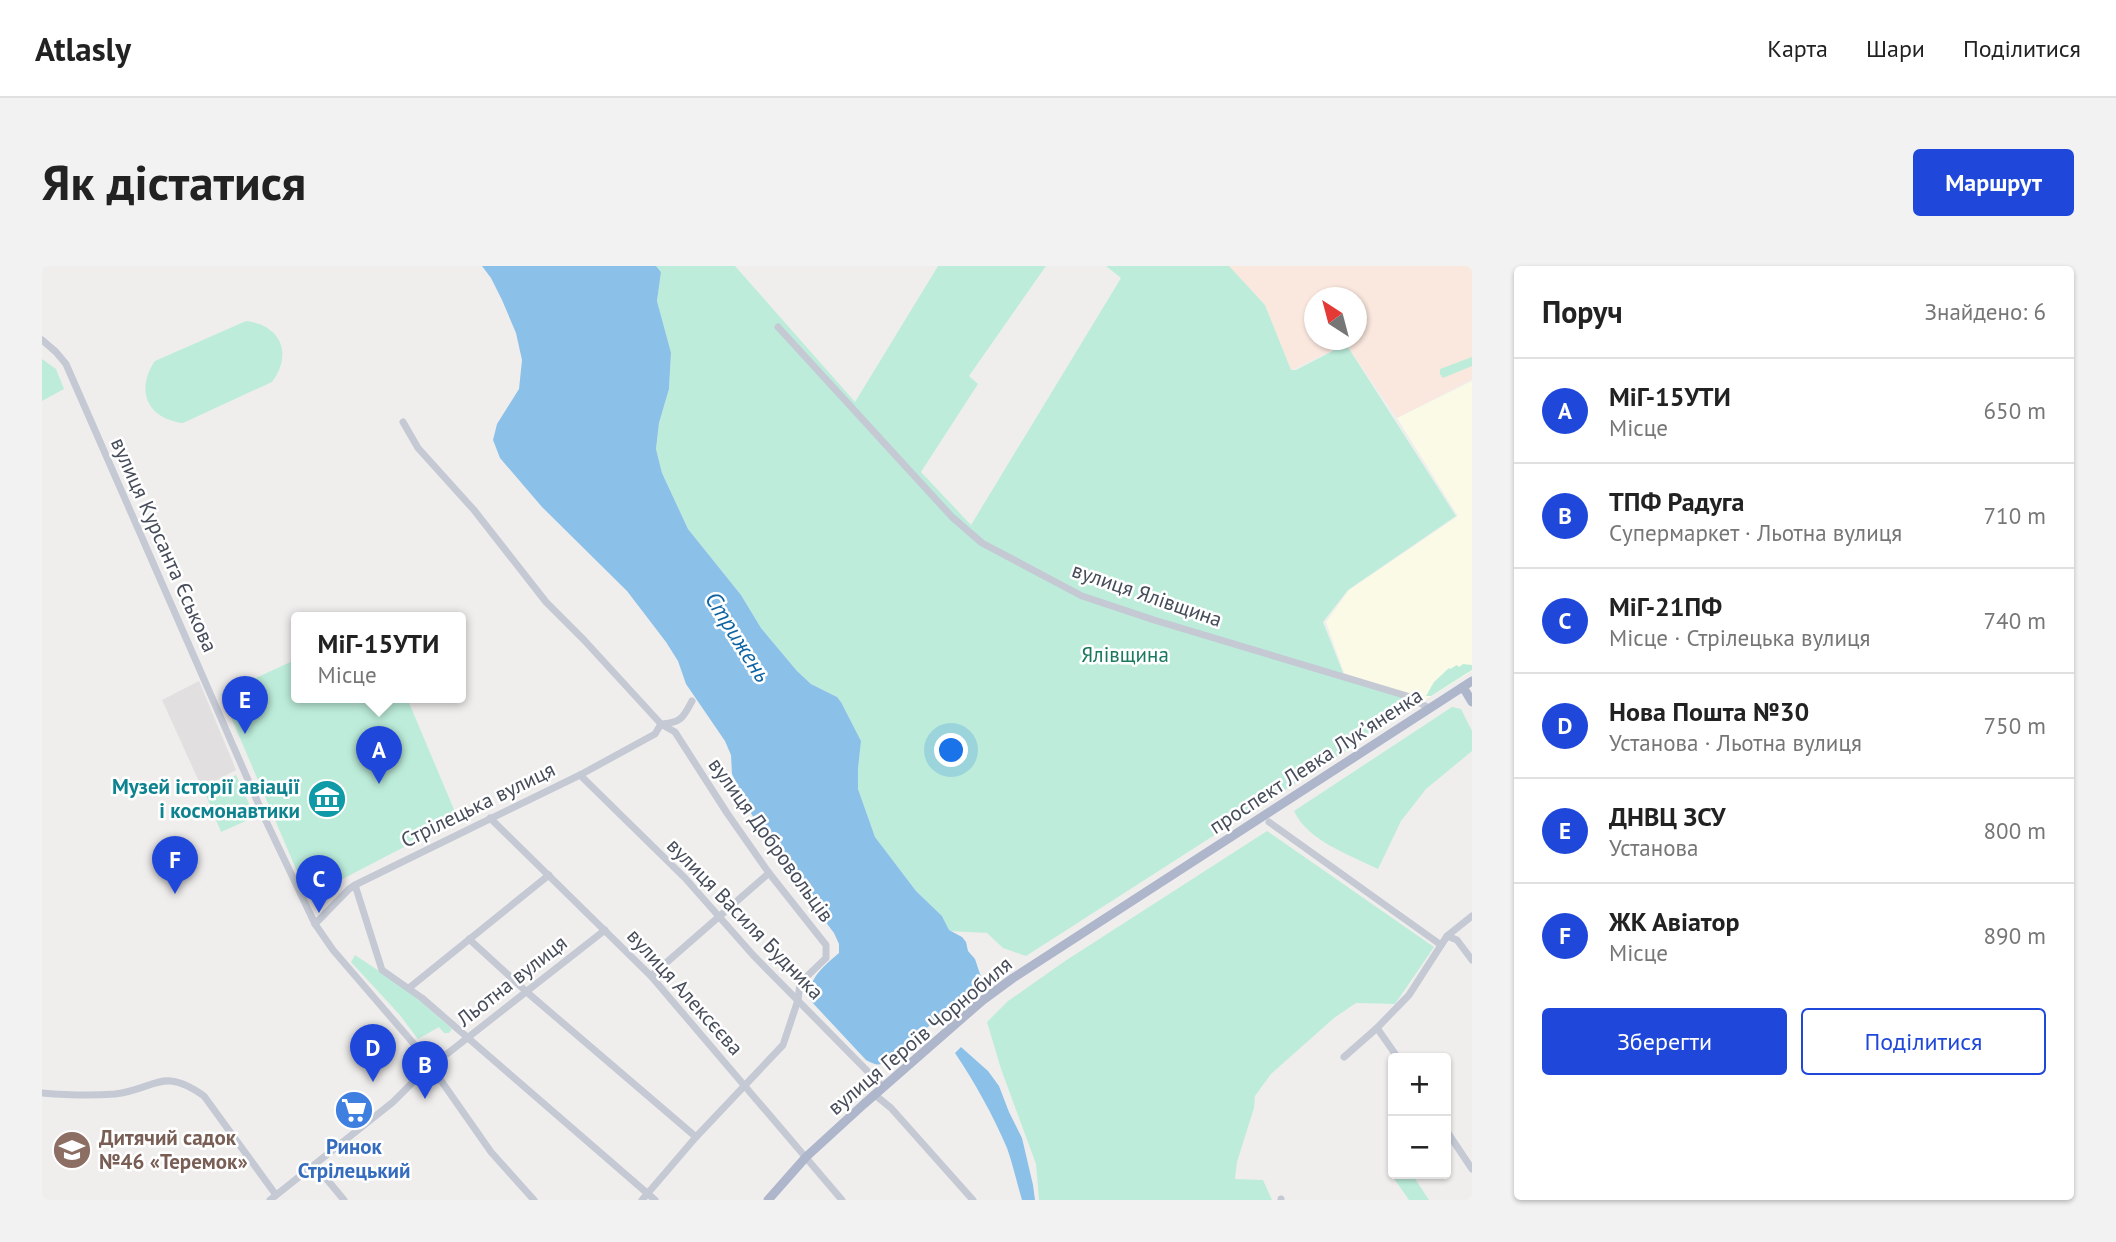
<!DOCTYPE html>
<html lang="uk">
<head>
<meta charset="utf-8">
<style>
  :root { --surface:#fff; --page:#f2f2f2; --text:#222; --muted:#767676; --line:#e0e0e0; --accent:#1f47d9 }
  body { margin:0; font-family:"PT Sans",sans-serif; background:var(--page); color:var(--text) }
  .controls { position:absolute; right:21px; bottom:21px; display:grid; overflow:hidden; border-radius:7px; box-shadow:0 2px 5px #0004 }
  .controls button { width:63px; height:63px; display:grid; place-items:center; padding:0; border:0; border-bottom:2px solid var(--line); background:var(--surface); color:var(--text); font:35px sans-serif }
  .compass { position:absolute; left:1262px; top:21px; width:63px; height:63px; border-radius:50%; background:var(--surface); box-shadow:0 2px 5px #0004; rotate:324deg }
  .you { position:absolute; left:910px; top:485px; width:24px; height:24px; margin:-18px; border:5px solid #fff; border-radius:50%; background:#1a73e8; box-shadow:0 0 0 10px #1a73e833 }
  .badge { display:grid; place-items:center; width:46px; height:46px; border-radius:50%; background:var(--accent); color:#fff; font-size:23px; font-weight:700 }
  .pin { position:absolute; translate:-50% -58px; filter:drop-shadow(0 2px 4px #0008) }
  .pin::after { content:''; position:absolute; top:37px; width:24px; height:21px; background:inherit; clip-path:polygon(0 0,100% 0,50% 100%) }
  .popup { position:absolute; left:249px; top:346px; width:175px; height:91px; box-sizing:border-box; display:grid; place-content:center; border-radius:7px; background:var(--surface); filter:drop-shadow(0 2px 5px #0005); font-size:23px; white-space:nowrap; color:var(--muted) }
  .popup b { font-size:26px; color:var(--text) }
  .popup::after { content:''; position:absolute; left:50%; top:100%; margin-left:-14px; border:14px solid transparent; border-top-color:var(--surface) }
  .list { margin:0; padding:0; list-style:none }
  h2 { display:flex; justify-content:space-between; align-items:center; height:91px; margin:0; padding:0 28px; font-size:30px }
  h2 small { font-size:23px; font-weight:400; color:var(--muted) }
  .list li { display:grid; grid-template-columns:46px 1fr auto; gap:21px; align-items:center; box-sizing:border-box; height:105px; padding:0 28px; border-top:2px solid var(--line) }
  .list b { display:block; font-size:26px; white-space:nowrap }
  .list p { margin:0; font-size:23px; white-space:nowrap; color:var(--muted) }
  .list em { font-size:23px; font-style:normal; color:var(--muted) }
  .actions { display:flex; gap:14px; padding:21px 28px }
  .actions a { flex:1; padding:16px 0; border:2px solid var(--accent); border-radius:7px; text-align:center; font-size:24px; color:var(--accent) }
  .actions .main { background:var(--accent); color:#fff }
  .map { position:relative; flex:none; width:1430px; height:934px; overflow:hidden; border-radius:7px }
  header { display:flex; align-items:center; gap:42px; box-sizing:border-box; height:98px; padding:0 35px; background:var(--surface); border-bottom:2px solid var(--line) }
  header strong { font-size:33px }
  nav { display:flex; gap:38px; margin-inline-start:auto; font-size:24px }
  .intro { display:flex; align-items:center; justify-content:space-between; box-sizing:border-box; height:168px; padding:0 42px }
  h1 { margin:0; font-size:49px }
  .button { padding:18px 32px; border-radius:7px; background:var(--accent); color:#fff; font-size:24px; font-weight:700 }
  main { display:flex; gap:42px; padding:0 42px }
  aside { flex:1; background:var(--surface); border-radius:7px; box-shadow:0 2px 5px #0004 }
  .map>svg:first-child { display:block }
</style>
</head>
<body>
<header>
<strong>Atlasly</strong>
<nav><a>Карта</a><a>Шари</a><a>Поділитися</a></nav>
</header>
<div class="intro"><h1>Як дістатися</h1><a class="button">Маршрут</a></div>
<main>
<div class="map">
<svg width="1430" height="934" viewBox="0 0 1430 934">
  <rect width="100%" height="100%" fill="#f0eeed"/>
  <path fill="#fbfae7" d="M1430,115v290l-47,29 -81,-27 -18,-51 23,-32 109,-74 -61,-98z"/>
  <path fill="#e1dfdf" d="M157,415l37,89 -34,18 -40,-88z"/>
  <path fill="#fae7de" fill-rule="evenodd" d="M1187,0h243v113l-75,39 -51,-74 -55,26 -26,-65zM1272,32h42v42h-42z"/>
  <g fill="#bdedda">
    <path d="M614,0h79l120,136 83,-136h108l-77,110 9,8 -57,88 50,53 150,-247 -15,-12h123l36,39 26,65h5l50,-26 110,172 -108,74 -25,32 23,58 67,20 1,7 -388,249 -23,-8 -16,-15 -38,-2 -7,-15 -26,-25 -41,-54 -17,-48v-20l3,-28 -20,-39 -4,-5 -26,-13 -14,-13 -36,-43 -20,-33 -53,-66 -26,-56 -6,-24 3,-26 10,-34 2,-35 -14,-53 4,-29z"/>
    <path d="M204,55c35,4 47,33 26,61l-89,41c-36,-4 -48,-33 -28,-62z"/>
    <path d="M1430,91v9l-29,12 -3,-4v-5z"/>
    <path d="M0,93l14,10 8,20 -22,12z"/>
    <path d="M255,393v39h110l51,121 -150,78 -87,-203z"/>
    <path d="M1421,398l9,1v5l-41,26h-5l8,-14 15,-14 1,1 7,-4 2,2z"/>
    <path d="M1410,441l9,2 11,22v20l-46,38 -25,32 -23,48c-30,-15 -70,-28 -84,-58z"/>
    <path d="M194,509l19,42 -34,15 -17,-42z"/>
    <path d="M1225,565l167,116 -39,57 -39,-1 -22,15 -63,56 -16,22 -1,12 -17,54 -2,17 28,1 9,20h-233l-3,-36 -35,-95 -14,-47 21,-21 57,-40z"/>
    <path d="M313,689l54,36 43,38 -3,4h-5l-5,-6 -21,12 -19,-25 -48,-52z"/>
    <path d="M1351,901v7h19l17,26h-20l-21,-30z"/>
  </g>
  <g fill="#8bc0e8">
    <path d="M440,0h174l5,6 -4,29 14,52 -2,36 -10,34 -3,26 6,24 26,56 53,66 20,33 36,43 14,13 26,13 4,5 20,39 -3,28v20l17,48 41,54 26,25 7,14 13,7 4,5 2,9 7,8 6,18 -5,9 -89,76c-8,4 -12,3 -21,-2l-56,-60c-3,-21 14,-34 29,-47v-9l-5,-11 -46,-61 -36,-57 -20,-41 -1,-19 -6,-14 -39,-57 -8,-23 -12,-19 -39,-51 -85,-84 -42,-49 -7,-18 4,-16 22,-35 3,-29 -6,-27 -14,-33 -11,-22z"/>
    <path d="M919,781l27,24 11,15 10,26 13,26 11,47 2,15h-13c-5,-17 -9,-35 -15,-52 -14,-33 -32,-65 -52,-95z"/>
  </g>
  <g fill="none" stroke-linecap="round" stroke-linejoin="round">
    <g stroke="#c4c9d4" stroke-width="7">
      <path d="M736,61l174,190 30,26 100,53 72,24 253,76 22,12"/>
      <path d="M0,74l14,12 10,12 200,457 49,103 18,26 93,108"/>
      <path d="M361,156l15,26 56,62 72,92 38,38 77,84 14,8 52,81 42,60 57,72v13l-26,25 -2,17 -15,45 -87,92 -54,63"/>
      <path d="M538,509l105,103 68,77 130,132"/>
      <path d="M448,552l161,158 191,224"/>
      <path d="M1227,556l172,123"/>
      <path d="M313,619l27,85 40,28 233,202"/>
      <path d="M273,658l34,-35 6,-4 225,-110 75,-41 6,-10c20,-1 22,-6 31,-23"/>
      <path d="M1405,670l10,4 15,20"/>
      <path d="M427,673l60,55 167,143"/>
      <path d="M609,710l118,-103"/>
      <path d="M367,722l140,-113"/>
      <path d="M1335,762l21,30"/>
      <path d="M1302,791l33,-29 32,-33 38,-59 25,-20"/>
      <circle cx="382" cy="798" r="6"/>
      <path d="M0,827c23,2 49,3 73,1 41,-5 47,-28 89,2l72,99"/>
      <path d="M833,829l16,13 82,92"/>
      <path d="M1404,864l26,39"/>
      <path d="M273,899l29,35"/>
      <path d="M1239,933v1"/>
      <path d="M228,934l123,-98 21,-21 12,-11"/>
      <path d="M492,934l-43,-48 -49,-70 -13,-14 176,-138"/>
    </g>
    <g stroke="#aeb6cc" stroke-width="9">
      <path d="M1421,421l9,15"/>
      <path d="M726,934l38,-43 58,-53 119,-104 30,-22 459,-297"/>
    </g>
  </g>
  <defs>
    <g id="museum-disc" transform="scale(2.0125)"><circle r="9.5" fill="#0f9aa8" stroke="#fff"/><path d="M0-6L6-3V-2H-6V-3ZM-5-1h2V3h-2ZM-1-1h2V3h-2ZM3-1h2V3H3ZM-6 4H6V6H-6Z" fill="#fff"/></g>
    <g id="supermarket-disc" transform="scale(2.0125)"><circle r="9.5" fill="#3f7fe0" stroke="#fff"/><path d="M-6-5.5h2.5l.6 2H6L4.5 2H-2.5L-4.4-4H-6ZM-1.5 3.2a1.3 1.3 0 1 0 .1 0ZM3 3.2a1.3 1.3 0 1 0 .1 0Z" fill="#fff"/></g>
    <g id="school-disc" transform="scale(2.0125)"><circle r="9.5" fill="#8d6e63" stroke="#fff"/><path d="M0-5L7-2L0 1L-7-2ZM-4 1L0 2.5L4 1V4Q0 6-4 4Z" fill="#fff"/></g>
  </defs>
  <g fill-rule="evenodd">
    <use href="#museum-disc" x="285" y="533"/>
    <use href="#supermarket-disc" x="312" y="844"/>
    <use href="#school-disc" x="30" y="884"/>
  </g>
  <g text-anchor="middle" stroke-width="5" stroke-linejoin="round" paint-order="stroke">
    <g font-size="21" fill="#464c5a" stroke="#fff">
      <text transform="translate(122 279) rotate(66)" y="7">вулиця Курсанта Єськова</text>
      <text transform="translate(1105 329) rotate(19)" y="7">вулиця Ялівщина</text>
      <text transform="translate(1274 495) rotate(-33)" y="7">проспект Левка Лукʼяненка</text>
      <text transform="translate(436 539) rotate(-26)" y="7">Стрілецька вулиця</text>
      <text transform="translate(729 574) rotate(54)" y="7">вулиця Добровольців</text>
      <text transform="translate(703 653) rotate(46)" y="7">вулиця Василя Будника</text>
      <text transform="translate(470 715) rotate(-38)" y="7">Льотна вулиця</text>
      <text transform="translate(643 726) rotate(48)" y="7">вулиця Алексєєва</text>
      <text transform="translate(878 770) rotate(-40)" y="7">вулиця Героїв Чорнобиля</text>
    </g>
    <g font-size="21" fill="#1a795e" stroke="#fff">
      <text x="1083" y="396">Ялівщина</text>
    </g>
    <g font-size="21" font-weight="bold" fill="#0d838f" stroke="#fff" text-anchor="end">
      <text x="258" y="528">Музей історії авіації<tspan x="258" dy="24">і космонавтики</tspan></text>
    </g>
    <g font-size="21" font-weight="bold" fill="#785e54" stroke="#fff" text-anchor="start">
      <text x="57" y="879">Дитячий садок<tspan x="57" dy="24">№46 «Теремок»</tspan></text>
    </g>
    <g font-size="21" font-weight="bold" fill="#366cbe" stroke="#fff">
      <text x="312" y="888">Ринок<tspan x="312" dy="24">Стрілецький</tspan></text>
    </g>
    <g font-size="23" font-style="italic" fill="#1164a3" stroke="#fff">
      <text transform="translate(696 371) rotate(58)" y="8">Стрижень</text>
    </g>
  </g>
</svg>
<div class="controls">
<button>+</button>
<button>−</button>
</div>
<svg class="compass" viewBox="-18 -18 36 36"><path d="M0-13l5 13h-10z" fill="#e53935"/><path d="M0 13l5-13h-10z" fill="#767676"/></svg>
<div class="you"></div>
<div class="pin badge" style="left:337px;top:518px">A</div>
<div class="popup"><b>МіГ-15УТИ</b>Місце</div>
<div class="pin badge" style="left:383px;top:833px">B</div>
<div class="pin badge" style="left:277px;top:647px">C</div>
<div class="pin badge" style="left:331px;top:816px">D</div>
<div class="pin badge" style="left:203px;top:468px">E</div>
<div class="pin badge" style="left:133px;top:628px">F</div>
</div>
<aside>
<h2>Поруч<small>Знайдено: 6</small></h2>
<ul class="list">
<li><span class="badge">A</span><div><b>МіГ-15УТИ</b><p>Місце</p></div><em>650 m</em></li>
<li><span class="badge">B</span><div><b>ТПФ Радуга</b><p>Супермаркет · Льотна вулиця</p></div><em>710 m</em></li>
<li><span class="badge">C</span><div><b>МіГ-21ПФ</b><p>Місце · Стрілецька вулиця</p></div><em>740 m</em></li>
<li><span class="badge">D</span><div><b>Нова Пошта №30</b><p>Установа · Льотна вулиця</p></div><em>750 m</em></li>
<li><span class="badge">E</span><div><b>ДНВЦ ЗСУ</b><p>Установа</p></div><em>800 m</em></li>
<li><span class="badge">F</span><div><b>ЖК Авіатор</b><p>Місце</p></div><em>890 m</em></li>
</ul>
<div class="actions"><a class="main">Зберегти</a><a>Поділитися</a></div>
</aside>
</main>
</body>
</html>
